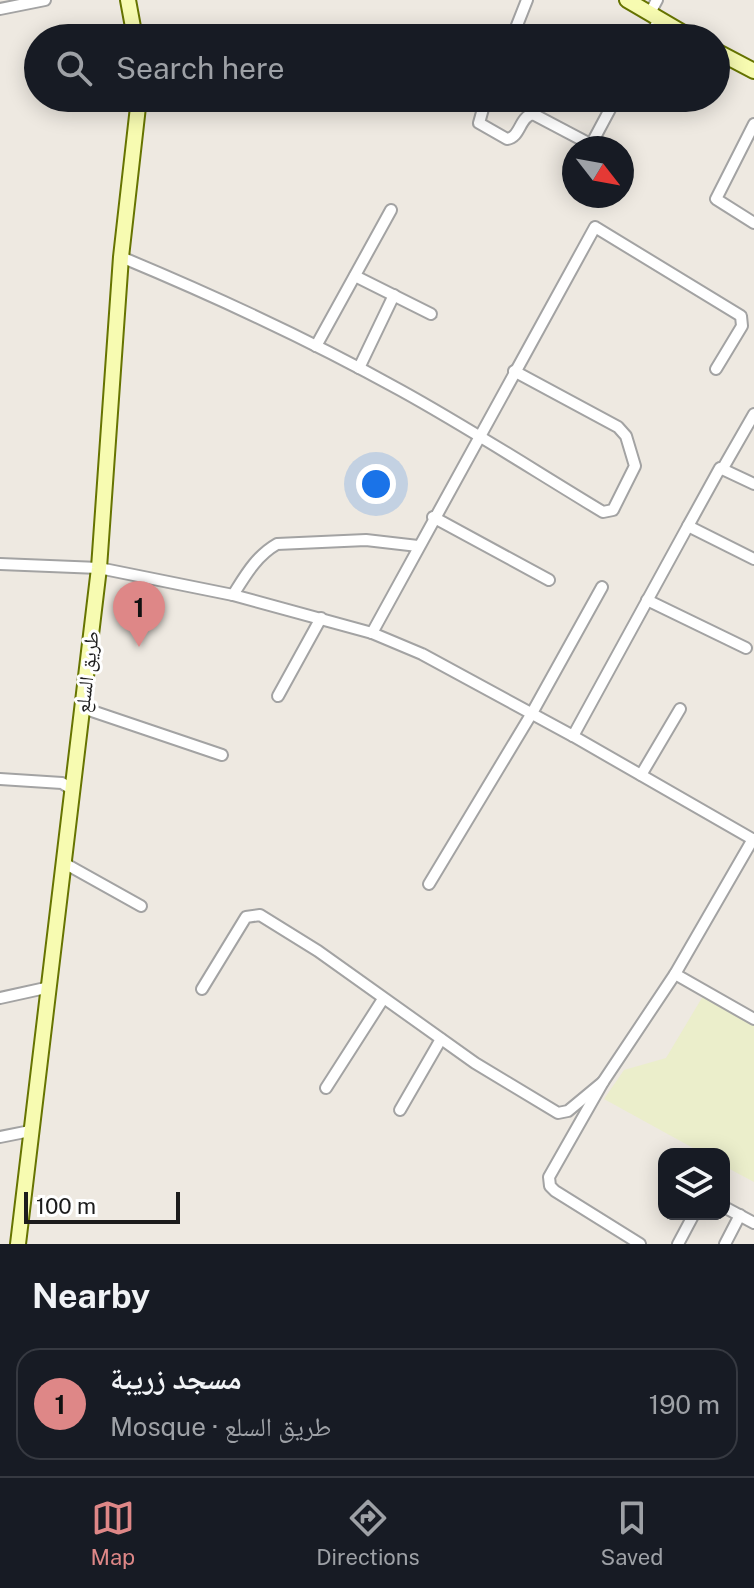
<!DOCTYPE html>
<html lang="en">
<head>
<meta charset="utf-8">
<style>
  :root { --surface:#171b24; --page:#20242c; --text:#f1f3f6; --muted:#9ea1a6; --line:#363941; --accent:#de8787 }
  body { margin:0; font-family:"Public Sans","Noto Naskh Arabic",sans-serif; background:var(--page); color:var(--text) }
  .controls { position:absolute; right:24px; bottom:24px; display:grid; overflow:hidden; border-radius:16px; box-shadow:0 4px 20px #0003 }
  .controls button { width:72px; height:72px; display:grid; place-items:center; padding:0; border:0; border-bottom:2px solid var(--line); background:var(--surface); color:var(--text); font:40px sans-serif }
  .compass { position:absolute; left:562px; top:136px; width:72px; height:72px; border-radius:50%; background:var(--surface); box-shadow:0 4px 20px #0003; rotate:121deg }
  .scale { position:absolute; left:24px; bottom:20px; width:156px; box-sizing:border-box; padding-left:8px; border:4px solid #1c1c1c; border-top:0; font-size:22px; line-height:28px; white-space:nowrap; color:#1c1c1c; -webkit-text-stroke:6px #fff; paint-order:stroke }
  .you { position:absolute; left:376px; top:484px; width:28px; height:28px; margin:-20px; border:6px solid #fff; border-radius:50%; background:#1a73e8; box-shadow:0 0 0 12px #1a73e833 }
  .badge { display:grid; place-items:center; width:52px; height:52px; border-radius:50%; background:var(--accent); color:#111; font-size:26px; font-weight:700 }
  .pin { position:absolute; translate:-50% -66px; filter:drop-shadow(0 2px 4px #0008) }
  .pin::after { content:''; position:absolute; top:42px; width:28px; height:24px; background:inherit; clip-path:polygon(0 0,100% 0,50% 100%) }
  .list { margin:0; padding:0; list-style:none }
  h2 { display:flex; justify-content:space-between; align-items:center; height:104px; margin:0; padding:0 32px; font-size:34px }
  h2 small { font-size:26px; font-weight:400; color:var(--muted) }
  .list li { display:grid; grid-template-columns:52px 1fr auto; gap:24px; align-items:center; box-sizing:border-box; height:112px; margin:0 16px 16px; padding:0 16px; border:2px solid var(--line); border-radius:24px }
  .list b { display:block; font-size:30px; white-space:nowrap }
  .list p { margin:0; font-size:26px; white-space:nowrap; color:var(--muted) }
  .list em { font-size:26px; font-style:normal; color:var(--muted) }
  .icon { flex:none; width:44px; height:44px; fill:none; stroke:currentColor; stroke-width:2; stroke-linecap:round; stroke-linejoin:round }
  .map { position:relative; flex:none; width:754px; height:1244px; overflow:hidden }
  .search { position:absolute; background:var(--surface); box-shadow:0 4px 20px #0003; left:24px; right:24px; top:24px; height:88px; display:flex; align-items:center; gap:20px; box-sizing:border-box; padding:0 28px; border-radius:44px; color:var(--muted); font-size:30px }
  .sheet { height:232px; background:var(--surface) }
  nav { display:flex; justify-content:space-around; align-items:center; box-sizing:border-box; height:112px; border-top:2px solid var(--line); background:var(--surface); font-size:22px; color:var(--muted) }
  nav a { display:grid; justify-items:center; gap:4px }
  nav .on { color:var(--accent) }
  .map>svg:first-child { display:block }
</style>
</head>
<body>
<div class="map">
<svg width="754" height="1244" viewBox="0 0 754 1244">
  <rect width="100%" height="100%" fill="#eee9e1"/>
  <path fill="#ebeecb" d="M706,991l48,26v165l-30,-16v-12h-20l-100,-55 20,-29 42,-12z"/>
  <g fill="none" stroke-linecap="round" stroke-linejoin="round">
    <g stroke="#a3a3a3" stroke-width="14">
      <g id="street">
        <path d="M0,9l45,-9"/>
        <path d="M650,13l7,-13"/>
        <path d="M512,38l15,-38"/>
        <path d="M649,38l10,-19"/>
        <path d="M486,98l-7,25 28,16c14,-2 12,-22 26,-25l55,29 5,-2 23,-43"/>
        <path d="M754,124l-38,75 38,24"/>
        <path d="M121,257c96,40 189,83 279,133 69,38 135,81 203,122l10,-2 22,-44 -9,-30 -8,-9 -104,-56"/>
        <path d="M355,276l76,38"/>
        <path d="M316,346l75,-136"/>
        <path d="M359,368l35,-73"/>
        <path d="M723,468l31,-54"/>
        <path d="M433,517l116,63"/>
        <path d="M688,526l32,-58 34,16"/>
        <path d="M0,564l99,4 134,27 139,38 50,21 151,82 181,104"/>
        <path d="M233,595c12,-19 23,-39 44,-51l89,-4 52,6"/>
        <path d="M647,600l99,48"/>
        <path d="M372,633l223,-406 146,89 1,10 -26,43"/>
        <path d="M278,696l43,-78"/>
        <path d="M83,708l139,47"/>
        <path d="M573,736l115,-210 66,33"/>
        <path d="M641,775l39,-66"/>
        <path d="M0,779l62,4 11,7"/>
        <path d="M64,863l77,43"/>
        <path d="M429,884l103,-171 70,-126"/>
        <path d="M675,974l79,45"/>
        <path d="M202,989l44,-72 14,-2 58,36 157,112 83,50 10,-2 35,-29"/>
        <path d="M0,998l50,-11"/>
        <path d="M326,1088l57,-89"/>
        <path d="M400,1110l41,-71"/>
        <path d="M0,1137l30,-6"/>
        <path d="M724,1207l30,16"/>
        <path d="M640,1244l-85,-53 -5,-5 -1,-9 54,-95 72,-108 78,-135"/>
        <path d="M678,1244l16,-30"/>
        <path d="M725,1244l15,-29"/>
      </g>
    </g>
    <g stroke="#667401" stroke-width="18">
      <g id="secondary">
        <path d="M128,0l7,38"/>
        <path d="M627,0l65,38"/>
        <path d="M716,51l38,20"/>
        <path d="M18,1244l81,-676 22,-311 18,-159"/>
      </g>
    </g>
    <use href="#street" stroke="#fff" stroke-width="10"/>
    <use href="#secondary" stroke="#f7fbb1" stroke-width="14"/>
  </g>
  <g text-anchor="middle" stroke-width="6" stroke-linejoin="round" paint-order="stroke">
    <g font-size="20" fill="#1c1c1c" stroke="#fff">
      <text transform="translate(87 672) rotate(-83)" y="7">طريق السلع</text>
    </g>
  </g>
</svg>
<div class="controls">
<button><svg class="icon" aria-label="layers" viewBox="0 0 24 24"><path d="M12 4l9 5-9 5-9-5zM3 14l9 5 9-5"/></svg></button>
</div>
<svg class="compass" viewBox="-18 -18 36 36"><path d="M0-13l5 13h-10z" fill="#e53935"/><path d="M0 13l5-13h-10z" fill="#9ea1a6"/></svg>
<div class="scale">100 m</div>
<div class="you"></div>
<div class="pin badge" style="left:139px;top:647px">1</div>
<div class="search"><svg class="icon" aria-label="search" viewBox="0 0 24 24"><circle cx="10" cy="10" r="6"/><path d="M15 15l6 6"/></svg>Search here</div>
</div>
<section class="sheet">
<h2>Nearby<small></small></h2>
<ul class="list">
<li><span class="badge">1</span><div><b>مسجد زريبة</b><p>Mosque · طريق السلع</p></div><em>190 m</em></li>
</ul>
</section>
<nav>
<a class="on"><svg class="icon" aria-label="map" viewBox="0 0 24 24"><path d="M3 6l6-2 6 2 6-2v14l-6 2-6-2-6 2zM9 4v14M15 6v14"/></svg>Map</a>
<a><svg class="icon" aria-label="directions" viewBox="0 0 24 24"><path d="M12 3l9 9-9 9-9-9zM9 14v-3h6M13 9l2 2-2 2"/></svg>Directions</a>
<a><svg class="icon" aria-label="saved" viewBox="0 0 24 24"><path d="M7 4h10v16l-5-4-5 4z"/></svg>Saved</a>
</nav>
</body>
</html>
